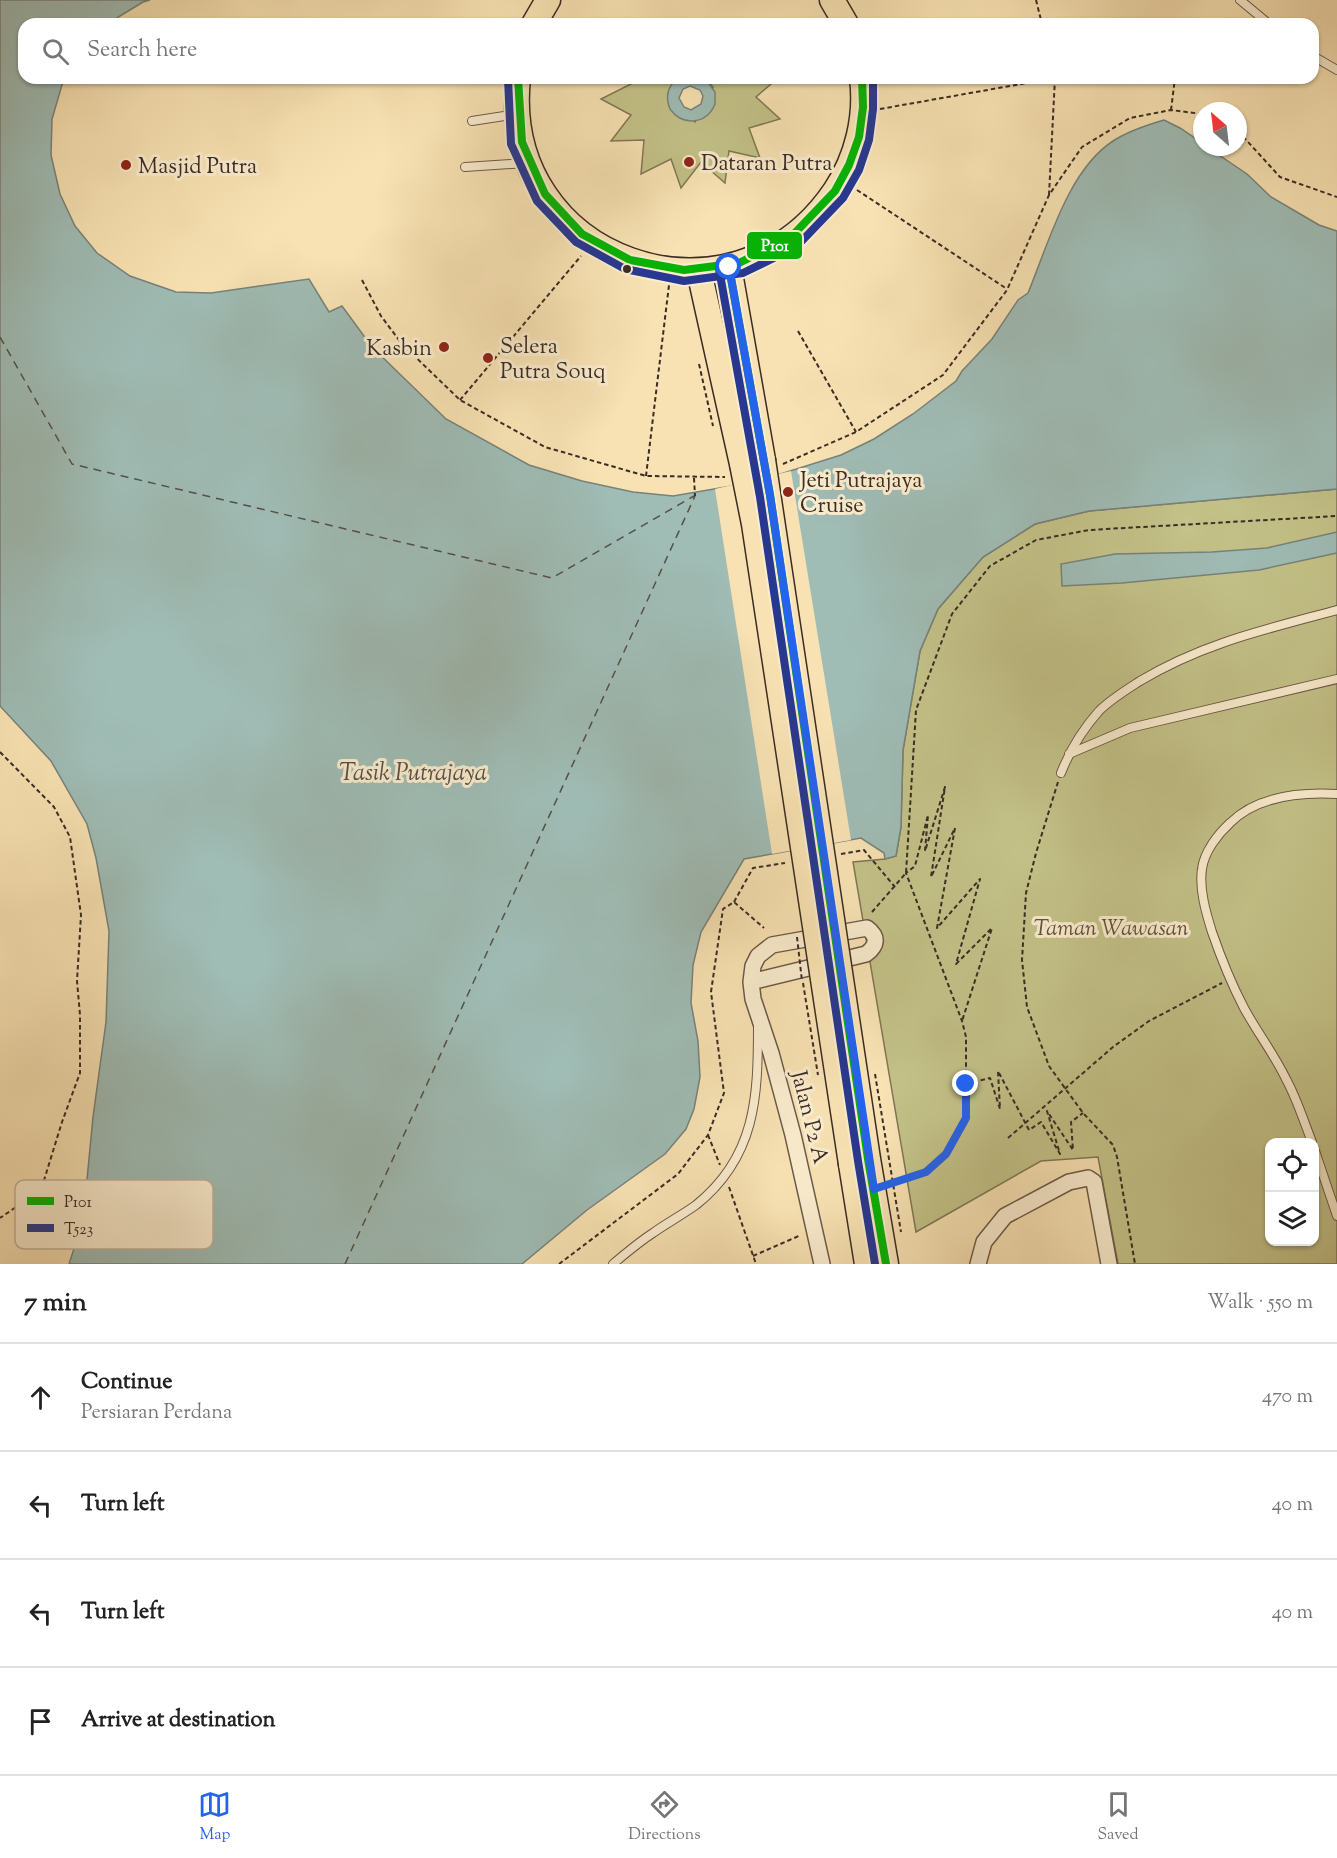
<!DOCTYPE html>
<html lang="en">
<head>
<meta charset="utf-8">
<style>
  :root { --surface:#fff; --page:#f2f2f2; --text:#222; --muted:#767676; --line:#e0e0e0; --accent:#2563eb }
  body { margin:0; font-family:"Sorts Mill Goudy",serif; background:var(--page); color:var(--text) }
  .controls { position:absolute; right:18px; bottom:18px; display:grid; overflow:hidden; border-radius:12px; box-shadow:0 2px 4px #0004 }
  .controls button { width:54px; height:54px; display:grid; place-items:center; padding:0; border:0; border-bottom:2px solid var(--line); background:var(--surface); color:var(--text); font:30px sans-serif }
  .compass { position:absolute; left:1193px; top:102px; width:54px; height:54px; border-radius:50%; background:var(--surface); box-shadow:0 2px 4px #0004; rotate:332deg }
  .stop { position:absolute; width:18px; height:18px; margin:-14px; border:4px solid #2563eb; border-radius:50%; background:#fff }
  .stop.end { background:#2563eb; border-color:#fff; box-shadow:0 2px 6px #0008 }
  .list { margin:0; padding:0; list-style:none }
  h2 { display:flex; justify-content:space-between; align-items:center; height:78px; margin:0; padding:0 24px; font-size:26px }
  h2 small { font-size:20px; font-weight:400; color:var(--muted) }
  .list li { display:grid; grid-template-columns:39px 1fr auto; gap:18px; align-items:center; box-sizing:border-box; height:108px; padding:0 24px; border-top:2px solid var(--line) }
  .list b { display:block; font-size:22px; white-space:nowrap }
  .list p { margin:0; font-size:20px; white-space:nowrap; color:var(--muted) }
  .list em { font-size:20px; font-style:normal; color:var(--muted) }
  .icon { flex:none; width:33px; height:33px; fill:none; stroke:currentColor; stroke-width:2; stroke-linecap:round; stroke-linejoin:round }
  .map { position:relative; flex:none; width:1337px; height:1264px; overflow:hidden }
  .search { position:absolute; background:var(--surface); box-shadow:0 2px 4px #0004; left:18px; right:18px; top:18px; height:66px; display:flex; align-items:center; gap:15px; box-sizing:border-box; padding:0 21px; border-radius:18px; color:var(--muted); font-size:22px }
  .sheet { height:510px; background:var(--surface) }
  nav { display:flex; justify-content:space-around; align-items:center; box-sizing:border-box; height:84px; border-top:2px solid var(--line); background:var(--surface); font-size:16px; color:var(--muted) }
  nav a { display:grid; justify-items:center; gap:3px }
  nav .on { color:var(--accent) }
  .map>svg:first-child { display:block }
</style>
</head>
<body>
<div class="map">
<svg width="1337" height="1264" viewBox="0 0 1337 1264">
  <rect width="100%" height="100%" fill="#f8e2b3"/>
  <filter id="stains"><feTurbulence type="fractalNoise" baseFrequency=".00333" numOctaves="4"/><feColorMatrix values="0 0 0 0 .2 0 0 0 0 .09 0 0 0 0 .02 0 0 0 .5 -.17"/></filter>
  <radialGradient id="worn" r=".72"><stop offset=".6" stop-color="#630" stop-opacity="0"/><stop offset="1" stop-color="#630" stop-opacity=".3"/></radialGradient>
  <g fill="#c3c288" stroke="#7f7756" stroke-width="1.5" fill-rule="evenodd">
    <path d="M626,78h52l-5,4 -5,11 27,29 18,-35 -8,-9h73l-22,19 24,22 -31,9 11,30 -31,-7 -4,32 -24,-21 -20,26 -10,-29 -30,15 3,-34 -33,1 20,-26 -30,-16 30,-15z"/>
    <path d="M1337,489v775h-219l-20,-107 -57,4 -125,71 -63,-370 32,-3 11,-3 5,-29 2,-77 17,-99 18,-42 45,-52 52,-33 54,-13zM1270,1142h44v100h-44z"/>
  </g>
  <g fill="#9fbcb5" stroke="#77827b" stroke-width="1.5" fill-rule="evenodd">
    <path d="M0,0h150l-7,2 -36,22h-83v54h40l-12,41 -1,36 9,39 15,32 22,27 33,23 46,16 35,1 98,-14 20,33 13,-6 30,41 74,72 83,46 53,16 51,11 40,4 82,-14 86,-27 33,-16 39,-25 43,-33 6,-10 30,-32 26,-39 10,-7c20,-48 40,-123 85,-152 15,-10 34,-16 51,-21l16,8 22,15v4h5l40,27 24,23 48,28 18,6v258l-248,22 -54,13 -52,33 -45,52 -18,42 -17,99 -2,77 -5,29 -11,3 -1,-6 -23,-15 -117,21 -43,73 -8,33 -2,38 7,38 2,36 -6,32 -8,20 -21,25 -78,56 -65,54h-453l14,-43 10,-104 13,-95 3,-91 -13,-73 -9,-34 -36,-63 -51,-55z"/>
    <path d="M678,78h27l10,14v12c-8,20 -32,23 -45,5 -5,-12 -2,-23 8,-31zM690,86l10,4 3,6 -2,8 -10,6 -7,-3 -5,-9 4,-9z"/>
    <path d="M1337,532v21l-78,17 -137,13 -60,3 -1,-22 54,-10 97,-2 55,-4z"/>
  </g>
  <path fill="#f8e2b3" d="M791,471l60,369 -79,14 -57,-365z"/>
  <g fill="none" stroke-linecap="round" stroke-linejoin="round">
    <g stroke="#545049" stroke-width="1.5" stroke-dasharray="8 6" stroke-linecap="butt">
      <path d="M0,337l72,127 480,114 142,-82"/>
      <path d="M345,1264l350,-768"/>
    </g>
    <g stroke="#6a5a48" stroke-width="10">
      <g id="lane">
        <path d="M1240,0l29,24"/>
        <path d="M1313,56l24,14"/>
        <path d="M472,121l45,-7"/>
        <path d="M465,167l62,-4"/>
        <path d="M1069,754l61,-26 207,-49"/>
        <path d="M1061,773c9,-23 22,-44 38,-62 12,-12 27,-21 41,-30 63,-38 127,-52 197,-71"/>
        <path d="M1312,1142c-8,-20 -15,-43 -26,-63 -12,-25 -29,-47 -42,-71 -13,-25 -23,-50 -32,-76 -6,-19 -13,-43 -10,-63 2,-17 16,-35 28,-46 27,-27 70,-31 107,-29"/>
        <path d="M1314,1148l23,68"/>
        <path d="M613,1264c13,-11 26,-22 40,-31 14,-10 29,-18 43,-28 60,-48 62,-108 62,-179"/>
      </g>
    </g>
    <g stroke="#6a5a48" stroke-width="18">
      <g id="street">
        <path d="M751,982l115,-28c11,-8 13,-17 1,-26l-95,17 -14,11 -5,10 -2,16 2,17 18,54 22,82 29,129"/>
        <path d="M978,1264l6,-22 21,-26 64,-34 19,-4 6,4 15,82"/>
      </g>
    </g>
    <g stroke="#3b2c25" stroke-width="27">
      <g id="primary">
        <path d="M832,0l14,24"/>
        <path d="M534,24l14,-24"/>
        <path d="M518,78c-20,183 214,265 317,113 22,-33 32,-74 27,-113"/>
        <path d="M729,267l34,193"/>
        <path d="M699,271l43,193"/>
        <path d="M868,1159l18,105"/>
        <path d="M851,1164l16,100"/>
      </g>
    </g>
    <g stroke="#3b2c25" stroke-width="2" stroke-dasharray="4.5 3" stroke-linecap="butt">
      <path d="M1036,0l6,24"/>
      <path d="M880,109l175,-31"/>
      <path d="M1171,110l4,-32"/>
      <path d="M1238,131l42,46 57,20"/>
      <path d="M857,190l150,99"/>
      <path d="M1049,195l6,-117"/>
      <path d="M362,280l19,36 21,28 58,56 85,47 101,29 79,1"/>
      <path d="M798,331l58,101"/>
      <path d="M699,364l14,62"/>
      <path d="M460,400l121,-144"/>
      <path d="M783,464l73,-32 87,-57 64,-85 42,-95 33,-48 48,-29 41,-8 31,4"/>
      <path d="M646,476l23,-191"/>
      <path d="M694,478l1,18"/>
      <path d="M0,752l54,55 16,30 11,78 -4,66 3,34v58l-18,49 -21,68 -41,28"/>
      <path d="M1058,782l-22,71 -10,40 -4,67 5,47 22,59 34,47 30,32 4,12 18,107"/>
      <path d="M841,854l23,-4 31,37"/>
      <path d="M734,902l19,-34 32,-5"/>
      <path d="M872,912l34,-39 10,-163 36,-96 38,-48 46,-26 53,-10 248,-14"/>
      <path d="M803,983l15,92"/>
      <path d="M875,1074l26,158"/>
      <path d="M966,1084l24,-6 10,31 -2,-38 31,59 12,-8 19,32 -13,-43 26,39 -2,-28 12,-9"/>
      <path d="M708,1135l12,30"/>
      <path d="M1008,1138l105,-91 36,-26 73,-38"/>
      <path d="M890,1185l36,-13 20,-18 20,-36v-81l-4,-16 -56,-148 9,-7 13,-51 -3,36 20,-64 -14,90 24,-49 -18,100 43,-49 -24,85 36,-36 -30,93"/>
      <path d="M729,1187l27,77"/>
      <path d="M753,1256l48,-21"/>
      <path d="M559,1264l119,-90 30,-39 16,-42 -13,-101 12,-83 11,-7 30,26"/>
    </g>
    <use href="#lane" stroke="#faecce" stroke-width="8"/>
    <use href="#street" stroke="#faecce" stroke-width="15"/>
    <use href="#primary" stroke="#f8e2b3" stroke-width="24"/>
    <g stroke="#3b2c25" stroke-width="27" stroke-linecap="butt">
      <g id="primary-bridge">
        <path d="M763,460l105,699"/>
        <path d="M742,464l12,60 97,640"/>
      </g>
    </g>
    <path stroke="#3b2c25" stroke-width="2" stroke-dasharray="4.5 3" stroke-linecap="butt" d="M797,937l5,44"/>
    <use href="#primary-bridge" stroke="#f8e2b3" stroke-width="24"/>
    <g stroke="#faecce" stroke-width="12">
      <g id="bus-1">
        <path d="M518,78l4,64 23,52 37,40 48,26 54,10 55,-7 52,-26 44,-46 14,-26 10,-28 4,-30 -1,-29"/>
        <path d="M729,267l41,228 98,664 18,105"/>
      </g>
    </g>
    <g stroke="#faecce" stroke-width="12">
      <g id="bus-2">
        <path d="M508,79l3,65 26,57 39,41 49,27 59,12 59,-8 53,-26 47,-49 16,-28 10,-30 4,-31v-31"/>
        <path d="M719,269l41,228 98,664 17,103"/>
      </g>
    </g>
    <use href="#bus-1" stroke="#06b304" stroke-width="8"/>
    <use href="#bus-2" stroke="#283890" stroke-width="8"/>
  </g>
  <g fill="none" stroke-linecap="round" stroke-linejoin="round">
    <path stroke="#2563eb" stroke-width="8" d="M729,267l41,228 104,694 52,-17 20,-18 20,-36v-34"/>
  </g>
  <g fill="#8f2418" stroke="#faecce" stroke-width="2">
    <circle cx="689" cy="162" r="6"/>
    <circle cx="126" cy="165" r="6"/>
    <circle cx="444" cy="347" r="6"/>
    <circle cx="488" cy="358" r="6"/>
    <circle cx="788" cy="492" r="6"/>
  </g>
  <circle fill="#3b2c25" stroke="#faecce" stroke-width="2" cx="627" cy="269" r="5"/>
  <g text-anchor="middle" stroke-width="6" stroke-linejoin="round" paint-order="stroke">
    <g font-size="22" fill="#3b2c25" stroke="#faecce" text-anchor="start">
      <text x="701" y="170">Dataran Putra</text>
      <text x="138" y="173">Masjid Putra</text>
      <text x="500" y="353">Selera<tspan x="500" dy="25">Putra Souq</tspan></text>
      <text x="432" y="355" text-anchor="end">Kasbin</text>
      <text x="800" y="487">Jeti Putrajaya<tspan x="800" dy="25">Cruise</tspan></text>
    </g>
    <g font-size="22" font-style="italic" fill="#5d523e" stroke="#faecce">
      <text x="1111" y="935">Taman Wawasan</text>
    </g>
    <g font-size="22" fill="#3b2c25" stroke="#faecce">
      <text transform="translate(811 1117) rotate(76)" y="8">Jalan P2 A</text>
    </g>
    <g font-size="24" font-style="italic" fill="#545049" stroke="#faecce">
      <text x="413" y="780">Tasik Putrajaya</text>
    </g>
  </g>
  <rect x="15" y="1180" width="198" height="69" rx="9" fill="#faecce" stroke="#c1b29b" stroke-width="1.5"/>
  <rect x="27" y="1197" width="27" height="8" fill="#06b304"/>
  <rect x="27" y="1224" width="27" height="8" fill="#283890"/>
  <g font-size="16" fill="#3b2c25">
    <text x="64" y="1207">P101</text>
    <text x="64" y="1234">T523</text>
  </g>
  <rect stroke="#faecce" stroke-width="2" x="746" y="231" width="57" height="29" rx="6" fill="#06b304"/>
  <g font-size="16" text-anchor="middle" font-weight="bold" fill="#fff">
    <text x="775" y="251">P101</text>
  </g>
  <rect width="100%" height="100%" filter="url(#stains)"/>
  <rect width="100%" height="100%" fill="url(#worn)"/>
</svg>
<div class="controls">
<button><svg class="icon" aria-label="locate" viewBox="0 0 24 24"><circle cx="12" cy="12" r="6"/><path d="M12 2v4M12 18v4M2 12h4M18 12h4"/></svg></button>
<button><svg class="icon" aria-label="layers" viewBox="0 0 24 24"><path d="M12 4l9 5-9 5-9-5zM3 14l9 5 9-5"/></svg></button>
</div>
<svg class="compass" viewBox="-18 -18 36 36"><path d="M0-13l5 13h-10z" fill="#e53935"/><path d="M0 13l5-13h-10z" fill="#767676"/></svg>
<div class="stop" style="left:729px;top:267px"></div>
<div class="stop end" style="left:966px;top:1084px"></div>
<div class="search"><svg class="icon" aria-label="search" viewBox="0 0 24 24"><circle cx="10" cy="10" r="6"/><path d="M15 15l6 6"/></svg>Search here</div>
</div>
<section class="sheet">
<h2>7 min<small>Walk · 550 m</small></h2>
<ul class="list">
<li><svg class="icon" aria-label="ahead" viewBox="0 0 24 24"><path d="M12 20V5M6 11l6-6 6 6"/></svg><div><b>Continue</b><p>Persiaran Perdana</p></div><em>470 m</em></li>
<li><svg class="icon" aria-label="left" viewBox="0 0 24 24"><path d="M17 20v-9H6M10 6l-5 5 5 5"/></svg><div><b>Turn left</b></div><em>40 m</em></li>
<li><svg class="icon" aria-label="left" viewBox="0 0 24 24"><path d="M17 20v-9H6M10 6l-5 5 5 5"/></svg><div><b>Turn left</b></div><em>40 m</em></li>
<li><svg class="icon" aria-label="arrive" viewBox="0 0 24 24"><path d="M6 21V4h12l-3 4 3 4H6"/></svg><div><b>Arrive at destination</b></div></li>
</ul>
</section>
<nav>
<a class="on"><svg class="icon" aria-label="map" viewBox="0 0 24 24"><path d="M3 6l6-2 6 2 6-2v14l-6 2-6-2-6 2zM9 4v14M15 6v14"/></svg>Map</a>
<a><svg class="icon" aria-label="directions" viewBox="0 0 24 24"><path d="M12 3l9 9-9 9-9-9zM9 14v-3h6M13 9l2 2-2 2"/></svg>Directions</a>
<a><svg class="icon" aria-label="saved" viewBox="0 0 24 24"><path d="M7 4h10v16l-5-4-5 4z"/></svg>Saved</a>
</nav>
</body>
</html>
